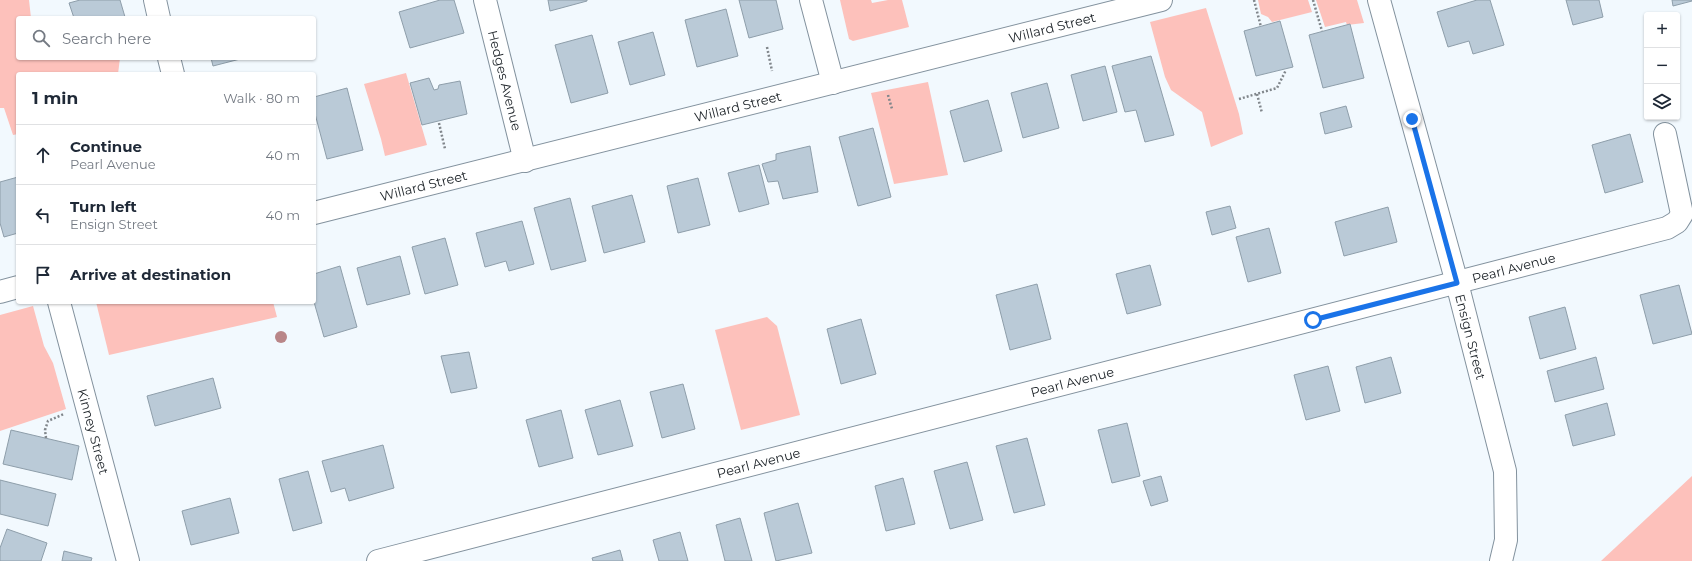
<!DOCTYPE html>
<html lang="en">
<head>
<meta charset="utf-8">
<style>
  :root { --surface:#fff; --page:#f6f6f7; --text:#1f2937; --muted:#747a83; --line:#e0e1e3 }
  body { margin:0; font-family:Montserrat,sans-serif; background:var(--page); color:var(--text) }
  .controls { position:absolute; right:12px; top:12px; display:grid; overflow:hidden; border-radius:4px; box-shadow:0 1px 3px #0004 }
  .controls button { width:36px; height:36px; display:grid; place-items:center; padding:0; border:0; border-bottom:1px solid var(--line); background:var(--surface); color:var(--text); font:20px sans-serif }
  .stop { position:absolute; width:12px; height:12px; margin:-9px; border:3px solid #1a73e8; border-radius:50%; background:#fff }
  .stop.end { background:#1a73e8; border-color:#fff; box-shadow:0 1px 4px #0008 }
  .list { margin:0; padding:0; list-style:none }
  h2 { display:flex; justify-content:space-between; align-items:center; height:52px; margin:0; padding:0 16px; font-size:17px }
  h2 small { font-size:13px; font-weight:400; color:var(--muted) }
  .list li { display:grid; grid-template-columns:26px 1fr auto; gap:12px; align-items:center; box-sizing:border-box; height:60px; padding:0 16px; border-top:1px solid var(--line) }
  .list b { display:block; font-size:15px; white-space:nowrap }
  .list p { margin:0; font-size:13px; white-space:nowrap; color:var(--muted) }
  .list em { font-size:13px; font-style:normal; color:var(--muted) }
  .icon { flex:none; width:22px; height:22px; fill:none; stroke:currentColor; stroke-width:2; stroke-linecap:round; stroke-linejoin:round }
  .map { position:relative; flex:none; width:1692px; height:561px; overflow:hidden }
  .search { position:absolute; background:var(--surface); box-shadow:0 1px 3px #0004; left:16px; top:16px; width:300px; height:44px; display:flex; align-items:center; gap:10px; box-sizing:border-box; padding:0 14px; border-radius:4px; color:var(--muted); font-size:15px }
  .panel { position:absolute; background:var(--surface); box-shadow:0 1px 3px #0004; left:16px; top:72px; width:300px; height:232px; border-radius:4px }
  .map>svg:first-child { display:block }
</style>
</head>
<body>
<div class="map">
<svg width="1692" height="561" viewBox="0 0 1692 561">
  <rect width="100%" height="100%" fill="#f2f9fe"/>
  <g fill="#fdc1bb">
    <path d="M0,0h29l2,18h-13v40h102l-2,16h-100v60l-5,1 -9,-27h-4z"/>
    <path d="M840,0h31l1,3 16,-3h14l7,27 -56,14 -4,-2z"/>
    <path d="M1258,0h50l4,12 -40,10 -4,-5 -7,-3z"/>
    <path d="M1316,0h41l7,23 -17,2 -1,-3 -21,5z"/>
    <path d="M1206,8l33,106 4,20 -32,13 -9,-35 -31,-22 -6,-13 -15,-55z"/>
    <path d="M406,73l21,72 -42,11 -4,-17 -17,-55z"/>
    <path d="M928,82l20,93 -54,9 -23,-91z"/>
    <path d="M96,302h177l4,15 -168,38z"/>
    <path d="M33,306l11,40 9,17 13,46 -66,22v-116z"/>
    <path d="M767,317l10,9 23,89 -59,15 -26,-100z"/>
    <path d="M1692,476v85h-91z"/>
  </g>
  <g fill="#bacad7" stroke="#8e9eaa">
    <path d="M80,0h40l5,17 -51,1 -5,-15z"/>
    <path d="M440,0h14l10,33 -54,15 -11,-36z"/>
    <path d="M548,0h39v1l-37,10z"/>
    <path d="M739,0h37l7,29 -34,9z"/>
    <path d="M1477,0h13l14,45 -31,9 -4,-13 -21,6 -11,-35z"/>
    <path d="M1566,0h33l4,17 -30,8z"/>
    <path d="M1672,0h20v1l-19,5z"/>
    <path d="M726,9l12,47 -41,11 -12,-47z"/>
    <path d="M1280,21l13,46 -37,9 -12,-45z"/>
    <path d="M1350,24l14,54 -41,10 -14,-53z"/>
    <path d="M653,32l12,43 -35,10 -12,-43z"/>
    <path d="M592,35l16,58 -37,10 -16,-58z"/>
    <path d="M1151,56l23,79 -29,7 -9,-32 -11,2 -13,-46z"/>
    <path d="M211,58h33l-31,8z"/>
    <path d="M1105,66l12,46 -34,9 -12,-46z"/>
    <path d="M429,78l5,12 4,-1 1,-4 21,-4 7,33 -45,11 -12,-42z"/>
    <path d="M1047,83l12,45 -36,10 -12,-45z"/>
    <path d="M347,88l16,62 -36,9 -13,-49v-13z"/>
    <path d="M988,100l14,51 -38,11 -14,-51z"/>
    <path d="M1346,106l6,21 -27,7 -5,-21z"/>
    <path d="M873,128l18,69 -33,9 -19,-69z"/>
    <path d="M1630,134l13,48 -38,11 -13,-48z"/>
    <path d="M810,146l8,46 -35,7 -5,-18 -10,1 -6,-18 14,-4v-6z"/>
    <path d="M759,165l10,39 -30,8 -11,-39z"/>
    <path d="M18,177v56l-14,4 -4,-14v-41z"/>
    <path d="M698,178l12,47 -32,8 -11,-47z"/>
    <path d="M632,195l13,47 -41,11 -12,-47z"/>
    <path d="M570,198l16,63 -35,9 -17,-62z"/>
    <path d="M1230,206l6,22 -24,7 -6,-23z"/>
    <path d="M1388,207l9,35 -53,14 -9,-34z"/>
    <path d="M522,221l12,43 -25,7 -3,-10 -21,6 -9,-34z"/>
    <path d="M1269,228l12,45 -33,9 -12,-45z"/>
    <path d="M445,238l13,47 -33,9 -13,-47z"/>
    <path d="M400,256l10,38 -43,11 -10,-37z"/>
    <path d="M1150,265l11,40 -34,9 -11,-40z"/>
    <path d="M340,266l17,61 -33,10 -10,-35v-28z"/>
    <path d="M1037,284l14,55 -41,11 -14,-55z"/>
    <path d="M1679,285l13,49 -39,10 -13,-49z"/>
    <path d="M1565,307l11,42 -36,10 -11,-42z"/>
    <path d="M861,319l15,55 -35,10 -14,-55z"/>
    <path d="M469,352l8,36 -26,5 -10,-37z"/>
    <path d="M1391,357l10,36 -36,10 -9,-36z"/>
    <path d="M1596,357l8,32 -49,13 -8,-31z"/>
    <path d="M1328,366l12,45 -34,9 -12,-45z"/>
    <path d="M213,378l8,30 -66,18 -8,-30z"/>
    <path d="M683,384l12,45 -33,9 -12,-46z"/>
    <path d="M620,400l13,46 -35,9 -13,-45z"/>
    <path d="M1607,403l8,32 -42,11 -8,-31z"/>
    <path d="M561,410l12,48 -34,9 -13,-47z"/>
    <path d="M1127,423l13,53 -28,7 -14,-53z"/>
    <path d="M11,430l68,16 -7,34 -69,-16z"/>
    <path d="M1027,438l18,67 -31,8 -18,-67z"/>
    <path d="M383,445l11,43 -45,13 -4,-13 -14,4 -9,-31z"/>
    <path d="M967,462l16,58 -33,9 -16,-58z"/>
    <path d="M308,471l14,52 -29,8 -14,-52z"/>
    <path d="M1161,476l7,25 -17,5 -8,-25z"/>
    <path d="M903,478l12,46 -29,7 -11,-45z"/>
    <path d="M0,480l56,14 -8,32 -48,-12z"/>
    <path d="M230,498l9,35 -48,12 -9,-34z"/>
    <path d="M798,503l14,50 -36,8 -12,-48z"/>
    <path d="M740,518l12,43h-27l-9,-36z"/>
    <path d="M7,529l40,14 -6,18h-41v-13z"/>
    <path d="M680,532l8,29h-29l-6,-21z"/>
    <path d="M620,550l3,11h-30l-1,-3z"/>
    <path d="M64,551l28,7 -1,3h-29z"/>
  </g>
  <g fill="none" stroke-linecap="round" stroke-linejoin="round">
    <g stroke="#83929e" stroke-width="24">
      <g id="minor">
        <path d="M155,0l4,18"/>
        <path id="s1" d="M485,0l40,161"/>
        <path d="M811,0l22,83"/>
        <path id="s2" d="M1379,0l78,283 48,188 1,69 -5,21"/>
        <path d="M169,58l4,16"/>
        <path id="s3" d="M59,302l69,259"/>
        <path id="s4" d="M378,561l1289,-333 10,-6 5,-8 -17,-80"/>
      </g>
    </g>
    <g stroke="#83929e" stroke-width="24">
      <g id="tertiary">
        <path id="s5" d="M314,213l847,-213"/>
        <path d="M0,292l18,-5"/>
      </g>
    </g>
    <g stroke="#80868b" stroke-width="2.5" stroke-dasharray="2 2" stroke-linecap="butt">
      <path d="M1254,0l7,27"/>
      <path d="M1313,0l9,31"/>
      <path d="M767,47l5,24"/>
      <path d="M1257,94l5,19"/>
      <path d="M888,95l4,14"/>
      <path d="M1239,99l38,-11 9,-18"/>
      <path d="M439,123l6,26"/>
      <path d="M46,438l-1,-8 3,-9 16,-7"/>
    </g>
    <use href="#minor" stroke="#fff" stroke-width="22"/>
    <use href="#tertiary" stroke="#fff" stroke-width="22"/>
  </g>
  <circle fill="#b98688" cx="281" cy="337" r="6"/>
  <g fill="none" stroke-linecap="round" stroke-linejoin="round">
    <path stroke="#1a73e8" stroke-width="5" d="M1313,320l144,-37 -45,-164"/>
  </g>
  <g text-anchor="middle" stroke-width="3" stroke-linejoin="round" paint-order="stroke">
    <g font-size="13" fill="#21272c" stroke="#f2f9fe">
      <text dy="5" stroke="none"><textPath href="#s5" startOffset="761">Willard Street</textPath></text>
      <text dy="5" stroke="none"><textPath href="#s1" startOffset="83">Hedges Avenue</textPath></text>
      <text dy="5" stroke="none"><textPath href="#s5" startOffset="437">Willard Street</textPath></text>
      <text dy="5" stroke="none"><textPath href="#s5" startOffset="113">Willard Street</textPath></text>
      <text dy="5" stroke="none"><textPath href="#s4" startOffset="1173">Pearl Avenue</textPath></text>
      <text dy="5" stroke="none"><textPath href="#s2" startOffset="349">Ensign Street</textPath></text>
      <text dy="5" stroke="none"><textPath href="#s4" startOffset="717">Pearl Avenue</textPath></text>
      <text dy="5" stroke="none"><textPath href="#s3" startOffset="134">Kinney Street</textPath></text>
      <text dy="5" stroke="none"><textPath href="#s4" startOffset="393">Pearl Avenue</textPath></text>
    </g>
  </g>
</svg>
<div class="controls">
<button>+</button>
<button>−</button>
<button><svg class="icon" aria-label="layers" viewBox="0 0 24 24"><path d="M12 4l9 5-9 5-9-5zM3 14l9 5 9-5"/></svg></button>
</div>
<div class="stop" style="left:1313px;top:320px"></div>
<div class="stop end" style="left:1412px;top:119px"></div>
<div class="search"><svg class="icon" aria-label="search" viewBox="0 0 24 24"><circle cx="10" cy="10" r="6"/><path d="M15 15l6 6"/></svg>Search here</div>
<section class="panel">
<h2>1 min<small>Walk · 80 m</small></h2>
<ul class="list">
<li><svg class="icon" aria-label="ahead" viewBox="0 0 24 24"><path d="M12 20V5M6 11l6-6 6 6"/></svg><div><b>Continue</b><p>Pearl Avenue</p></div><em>40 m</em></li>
<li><svg class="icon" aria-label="left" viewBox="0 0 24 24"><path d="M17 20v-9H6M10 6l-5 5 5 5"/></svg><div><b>Turn left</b><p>Ensign Street</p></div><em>40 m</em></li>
<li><svg class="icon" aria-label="arrive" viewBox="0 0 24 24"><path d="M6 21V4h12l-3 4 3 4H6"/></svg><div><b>Arrive at destination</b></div></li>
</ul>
</section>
</div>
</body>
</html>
